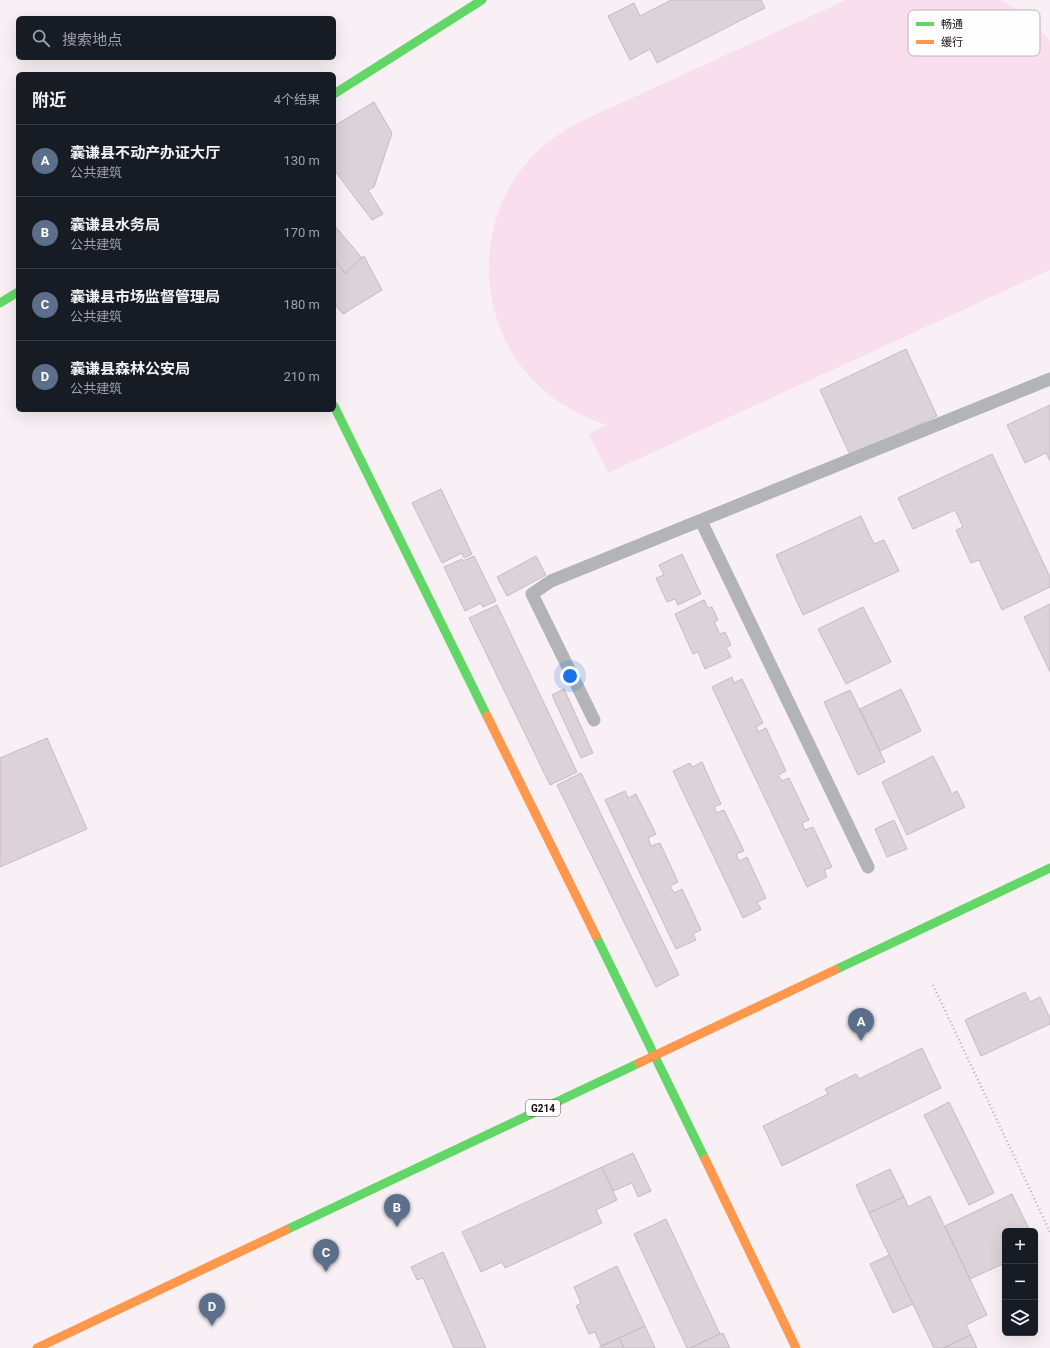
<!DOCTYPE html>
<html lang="zh">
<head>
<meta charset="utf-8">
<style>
  :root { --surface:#171b24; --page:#20242c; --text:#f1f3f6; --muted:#9ea1a6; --line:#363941; --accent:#ea580c }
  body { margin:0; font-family:Roboto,"Noto Sans SC",sans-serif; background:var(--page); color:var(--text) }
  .controls { position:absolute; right:12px; bottom:12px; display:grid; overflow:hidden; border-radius:6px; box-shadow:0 4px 16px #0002 }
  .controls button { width:36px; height:36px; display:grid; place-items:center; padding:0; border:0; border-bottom:1px solid var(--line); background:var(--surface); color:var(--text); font:20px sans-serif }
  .you { position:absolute; left:570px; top:676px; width:14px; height:14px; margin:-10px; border:3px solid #fff; border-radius:50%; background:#1a73e8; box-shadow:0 0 0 6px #1a73e833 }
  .badge { display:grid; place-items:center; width:26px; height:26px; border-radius:50%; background:var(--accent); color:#fff; font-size:13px; font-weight:700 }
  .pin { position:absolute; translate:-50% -33px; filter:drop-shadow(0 1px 2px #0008) }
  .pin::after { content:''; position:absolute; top:21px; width:14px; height:12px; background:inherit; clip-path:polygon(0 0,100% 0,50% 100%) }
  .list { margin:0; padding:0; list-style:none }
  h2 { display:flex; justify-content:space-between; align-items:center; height:52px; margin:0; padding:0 16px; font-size:17px }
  h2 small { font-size:13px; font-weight:400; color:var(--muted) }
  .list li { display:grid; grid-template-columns:26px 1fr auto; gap:12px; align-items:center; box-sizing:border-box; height:72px; padding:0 16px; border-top:1px solid var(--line) }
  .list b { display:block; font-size:15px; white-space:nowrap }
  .list p { margin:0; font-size:13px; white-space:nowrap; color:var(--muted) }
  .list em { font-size:13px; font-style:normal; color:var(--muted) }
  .icon { flex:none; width:22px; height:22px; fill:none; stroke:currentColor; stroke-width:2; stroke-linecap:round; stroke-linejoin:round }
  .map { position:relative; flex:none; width:1050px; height:1348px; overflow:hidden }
  .search { position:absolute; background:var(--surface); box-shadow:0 4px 16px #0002; left:16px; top:16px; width:320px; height:44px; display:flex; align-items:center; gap:10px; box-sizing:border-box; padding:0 14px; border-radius:6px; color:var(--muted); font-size:15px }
  .panel { position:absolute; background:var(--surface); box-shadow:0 4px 16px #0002; left:16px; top:72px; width:320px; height:340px; border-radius:6px }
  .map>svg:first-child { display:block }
</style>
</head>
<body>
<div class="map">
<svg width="1050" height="1348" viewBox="0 0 1050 1348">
  <rect width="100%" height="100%" fill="#f8f0f4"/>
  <path fill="#f9deed" d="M846,0h154c19,10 37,24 50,41v229l-442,203 -19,-39 17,-9c-22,-8 -42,-17 -60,-33 -67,-54 -76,-160 -22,-226 14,-18 32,-31 51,-42z"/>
  <g fill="#dcd3d8" stroke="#c5bcc1">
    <path d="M671,0h90l4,8 -108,55 -7,-14 -20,11 -22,-44 26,-13 6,13z"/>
    <path d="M374,102l18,31 -18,54 -6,3 15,24 -11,6 -37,-49 -1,1v-46z"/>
    <path d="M334,225l28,33 -17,15 -11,-13z"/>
    <path d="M364,256l18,34 -39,24 -9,-11v-43l11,13z"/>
    <path d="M906,349l31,67 -86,41 -31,-67z"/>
    <path d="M1050,405v56l-4,-8 -21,10 -18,-38z"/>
    <path d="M992,454l58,123v10l-48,23 -23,-50 -8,3 -15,-33 7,-3 -8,-17 -42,19 -15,-31z"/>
    <path d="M441,489l31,65 -8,4 -2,-5 -20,10 -30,-60z"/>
    <path d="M861,516l13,28 10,-4 15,31 -96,44 -27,-60z"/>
    <path d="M682,554l19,40 -23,11 -3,-6 -8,3 -11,-24 8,-3 -5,-10z"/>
    <path d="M474,556l22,45 -13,6 -2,-4 -16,8 -21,-44 18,-8 1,2z"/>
    <path d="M536,556l10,19 -39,21 -10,-19z"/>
    <path d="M704,600l4,8 4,-1 6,13 -4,2 6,12 5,-2 6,13 -5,3 5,9 -26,12 -7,-17 -5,2 -18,-40z"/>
    <path d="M1050,604v68l-26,-55z"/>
    <path d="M497,605l80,167 -27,13 -81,-167z"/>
    <path d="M863,607l28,55 -45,22 -28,-55z"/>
    <path d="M732,677l2,6 8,-4 21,44 -7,4 2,5 8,-4 20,43 -8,4 4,6 7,-3 20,42 -7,3 3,7 8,-3 19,40 -8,3 3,7 -20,10 -95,-200z"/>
    <path d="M564,689l29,64 -12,5 -29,-63z"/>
    <path d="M901,689l20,42 -41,20 -20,-42z"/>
    <path d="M850,690l35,72 -27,13 -34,-73z"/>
    <path d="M47,738l40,91 -87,38v-109z"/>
    <path d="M933,756l19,38 5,-3 8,16 -58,28 -25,-53z"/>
    <path d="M702,762l19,42 -7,3 3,6 7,-3 20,41 -8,3 3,7 8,-4 19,41 -9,4 4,7 -18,9 -70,-147 17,-8 2,4z"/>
    <path d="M581,773l98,202 -23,12 -99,-202z"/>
    <path d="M625,791l3,7 8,-4 20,40 -8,4 3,8 9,-3 18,39 -8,4 4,7 8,-4 19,41 -8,4 3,6 -20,9 -71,-149z"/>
    <path d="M894,820l13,29 -20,8 -12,-28z"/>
    <path d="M1025,992l5,10 10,-5 10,21v6l-69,32 -16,-36z"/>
    <path d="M922,1048l19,40 -159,78 -19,-40 65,-32 -3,-5 31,-15 3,5z"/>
    <path d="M949,1102l45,91 -25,12 -45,-90z"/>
    <path d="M633,1153l18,38 -13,6 -6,-14 -19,8 -11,-24z"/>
    <path d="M602,1167l15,33 -21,10 6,13 -97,45 -3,-6 -21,10 -19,-40z"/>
    <path d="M890,1169l14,28 -35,16 -13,-28z"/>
    <path d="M1012,1194l18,37h-25v32l-35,16 -25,-53z"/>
    <path d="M930,1196l57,119 -21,10 5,10 -28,13h-9l-65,-135 35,-16 4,10z"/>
    <path d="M666,1219l54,115 -30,14h-3l-53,-114z"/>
    <path d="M443,1252l43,96h-32l-31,-70 -6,2 -6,-13z"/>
    <path d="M889,1255l24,49 -20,9 -23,-49z"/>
    <path d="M617,1266l28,60 -44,20 -6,-14 -6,2 -13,-28 5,-3 -7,-16z"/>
    <path d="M645,1326l10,22h-31l-5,-10z"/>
    <path d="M723,1333l7,15h-40l30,-14z"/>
    <path d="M971,1335l6,13h-34z"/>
    <path d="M619,1338l5,10h-25z"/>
  </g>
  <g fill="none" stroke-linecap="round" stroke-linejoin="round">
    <path stroke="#b4b3b4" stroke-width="2.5" stroke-dasharray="1 3" stroke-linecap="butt" d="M933,985l117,247"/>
    <g stroke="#b2b4b5" stroke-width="13">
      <path d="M701,521l167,346"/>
      <path d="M594,720l-62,-126 19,-13 499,-202"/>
    </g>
    <g stroke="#63d668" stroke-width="9">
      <path d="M334,94l148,-94"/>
      <path d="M0,303l18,-11"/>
      <path d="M334,406l153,310"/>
      <path d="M596,936l109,223"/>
      <path d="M835,970l215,-102"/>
      <path d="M286,1230l353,-167"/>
    </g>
    <g stroke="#ff974d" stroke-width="9">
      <path d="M487,716l109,220"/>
      <path d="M639,1063l196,-93"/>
      <path d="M705,1159l91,189"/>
      <path d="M37,1348l249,-118"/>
    </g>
  </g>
  <g text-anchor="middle" stroke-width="4" stroke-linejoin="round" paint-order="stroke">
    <rect fill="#fefefe" stroke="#585255" stroke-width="1" x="526" y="1100" width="34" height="16" rx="3"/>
    <g font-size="10" font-weight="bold" fill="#11080d">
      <text x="543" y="1112">G214</text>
    </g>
  </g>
  <rect x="908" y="10" width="132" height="46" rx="6" fill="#fefefe" stroke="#b7b4b6" stroke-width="1"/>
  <rect x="916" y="22" width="18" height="4" fill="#63d668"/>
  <rect x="916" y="40" width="18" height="4" fill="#ff974d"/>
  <g font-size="11" fill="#11080d">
    <text x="941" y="28">畅通</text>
    <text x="941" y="46">缓行</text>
  </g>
</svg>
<div class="controls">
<button>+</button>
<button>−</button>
<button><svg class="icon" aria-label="layers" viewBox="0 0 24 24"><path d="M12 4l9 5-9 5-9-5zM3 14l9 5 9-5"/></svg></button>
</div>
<div class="you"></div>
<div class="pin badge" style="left:861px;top:1041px;background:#5c6f8a">A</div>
<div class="pin badge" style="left:397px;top:1227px;background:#5c6f8a">B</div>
<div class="pin badge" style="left:326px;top:1272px;background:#5c6f8a">C</div>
<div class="pin badge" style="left:212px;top:1326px;background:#5c6f8a">D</div>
<div class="search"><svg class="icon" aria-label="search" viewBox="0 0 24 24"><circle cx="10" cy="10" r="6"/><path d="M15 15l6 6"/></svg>搜索地点</div>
<section class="panel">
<h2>附近<small>4个结果</small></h2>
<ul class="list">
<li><span class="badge" style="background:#5c6f8a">A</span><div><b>囊谦县不动产办证大厅</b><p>公共建筑</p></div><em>130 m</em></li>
<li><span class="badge" style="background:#5c6f8a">B</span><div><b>囊谦县水务局</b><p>公共建筑</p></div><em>170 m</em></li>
<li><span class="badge" style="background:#5c6f8a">C</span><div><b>囊谦县市场监督管理局</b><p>公共建筑</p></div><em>180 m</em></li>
<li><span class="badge" style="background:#5c6f8a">D</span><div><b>囊谦县森林公安局</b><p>公共建筑</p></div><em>210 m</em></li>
</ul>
</section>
</div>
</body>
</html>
